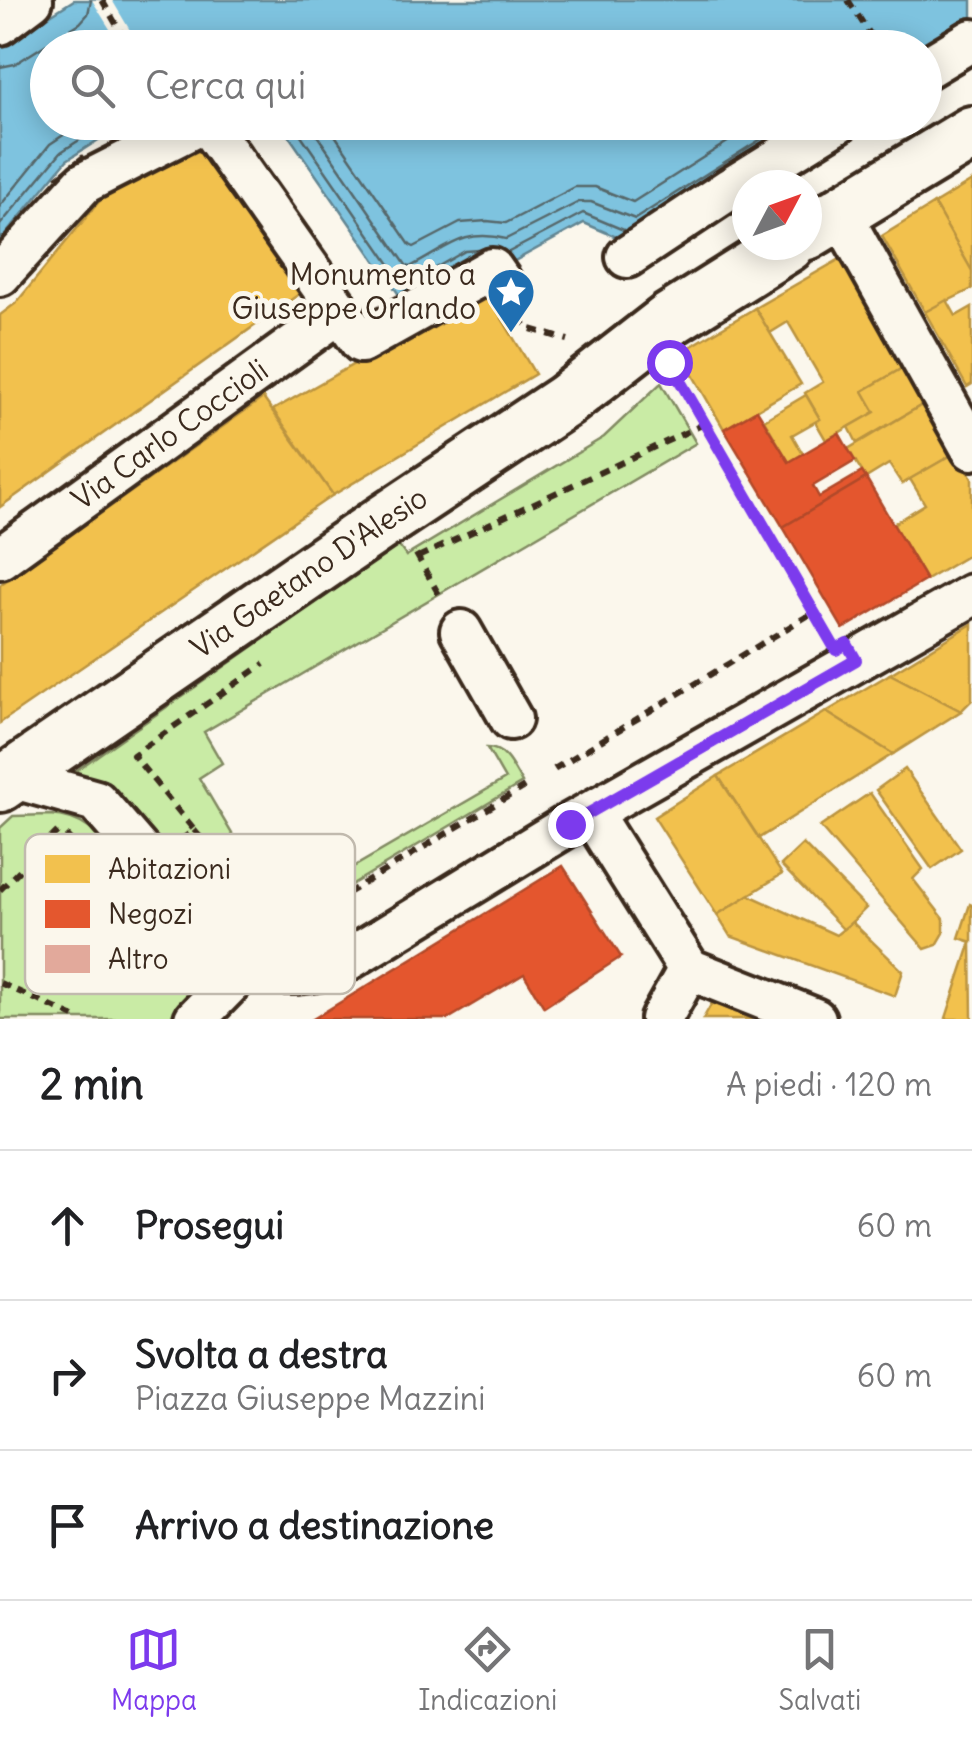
<!DOCTYPE html>
<html lang="it">
<head>
<meta charset="utf-8">
<style>
  :root { --surface:#fff; --page:#f6f6f6; --text:#202124; --muted:#757577; --line:#e0e0e0; --accent:#7c3aed }
  body { margin:0; font-family:Delius,sans-serif; background:var(--page); color:var(--text) }
  .compass { position:absolute; left:732px; top:170px; width:90px; height:90px; border-radius:50%; background:var(--surface); box-shadow:0 5px 25px #0003; rotate:49deg }
  .stop { position:absolute; width:30px; height:30px; margin:-22px; border:8px solid #7c3aed; border-radius:50%; background:#fff }
  .stop.end { background:#7c3aed; border-color:#fff; box-shadow:0 2px 10px #0008 }
  .list { margin:0; padding:0; list-style:none }
  h2 { display:flex; justify-content:space-between; align-items:center; height:130px; margin:0; padding:0 40px; font-size:42px }
  h2 small { font-size:32px; font-weight:400; color:var(--muted) }
  .list li { display:grid; grid-template-columns:65px 1fr auto; gap:30px; align-items:center; box-sizing:border-box; height:150px; padding:0 40px; border-top:2px solid var(--line) }
  .list b { display:block; font-size:38px; white-space:nowrap }
  .list p { margin:0; font-size:32px; white-space:nowrap; color:var(--muted) }
  .list em { font-size:32px; font-style:normal; color:var(--muted) }
  .icon { flex:none; width:55px; height:55px; fill:none; stroke:currentColor; stroke-width:2; stroke-linecap:round; stroke-linejoin:round }
  .map { position:relative; flex:none; width:972px; height:1019px; overflow:hidden }
  .search { position:absolute; background:var(--surface); box-shadow:0 5px 25px #0003; left:30px; right:30px; top:30px; height:110px; display:flex; align-items:center; gap:25px; box-sizing:border-box; padding:0 35px; border-radius:55px; color:var(--muted); font-size:38px }
  .sheet { height:580px; background:var(--surface) }
  nav { display:flex; justify-content:space-around; align-items:center; box-sizing:border-box; height:140px; border-top:2px solid var(--line); background:var(--surface); font-size:28px; color:var(--muted) }
  nav a { display:grid; justify-items:center; gap:5px }
  nav .on { color:var(--accent) }
  .map>svg:first-child { display:block }
</style>
</head>
<body>
<div class="map">
<svg width="972" height="1019" viewBox="0 0 972 1019">
  <rect width="100%" height="100%" fill="#fbf7ec"/>
  <filter id="ink" filterUnits="userSpaceOnUse"><feTurbulence type="fractalNoise" baseFrequency=".01" numOctaves="2"/><feDisplacementMap in="SourceGraphic" scale="20" xChannelSelector="R" yChannelSelector="G"/><feConvolveMatrix kernelMatrix="1 2 1 2 8 2 1 2 1" color-interpolation-filters="sRGB"/></filter>
  <g filter="url(#ink)">
    <g fill="#c9eba5" stroke="#828a62" stroke-width="2.5">
      <path d="M661,383l35,60 -492,289 18,31 -23,15 59,100 22,-13 20,33 205,-119 -18,-31c19,0 26,20 35,35l-218,130 20,35c-30,12 -43,20 -73,1l-145,-167 -32,-10 324,-227 8,11 198,-119z"/>
      <path d="M50,815c42,2 54,29 79,58l-4,5 11,14 6,-5 9,10 -4,5 40,45 5,-4c11,12 20,22 17,39l-5,-5 -33,42h-171v-191l13,-12z"/>
    </g>
    <g fill="#7ec3df" stroke="#638692" stroke-width="2.5">
      <path d="M74,0h898v33l-48,15h-876v74l77,1 -58,37 -67,81v-194z"/>
      <path d="M280,123h550l-195,122 -51,-22 -86,47 -96,29z"/>
    </g>
    <path fill="#fbf7ec" d="M92,0h20l28,47h-19z"/>
    <g fill="#f2c14e" stroke="#bb9440" stroke-width="2.5">
      <path d="M205,139l111,143 -316,225v-192l16,-12 95,-116z"/>
      <path d="M972,181v90l-38,-67z"/>
      <path d="M934,204l38,67v18l-47,23 -43,-76z"/>
      <path d="M842,258l64,108 -43,25 12,21 -49,28 -11,-19 5,-2 -15,-26 18,-11 -35,-60 -18,11 -15,-25z"/>
      <path d="M485,290l50,84 -202,121 -60,-85z"/>
      <path d="M947,300l9,16 16,-9v77l-5,3 -42,-75z"/>
      <path d="M755,308l46,76 -77,45 -44,-76z"/>
      <path d="M906,366l21,36 -70,41 -8,-16 26,-15 -12,-21z"/>
      <path d="M806,395l14,24 -28,16 11,19 -14,8 -25,-42z"/>
      <path d="M263,398l70,97 -333,228v-138z"/>
      <path d="M927,402l30,50 -55,32 -13,-20 -23,14 -18,-29z"/>
      <path d="M957,452l15,26v75l-46,27 -33,-56 32,-20 -15,-25z"/>
      <path d="M972,624v76l-11,11 -71,-37z"/>
      <path d="M890,674l71,37 -68,43 -67,-42z"/>
      <path d="M826,712l67,42 -134,84 -41,-62z"/>
      <path d="M905,769l56,80 -29,20 -56,-79z"/>
      <path d="M718,776l64,98 -65,41 -63,-98z"/>
      <path d="M870,793l53,76 -10,10 31,40v14l-7,12 -12,4 -105,-122z"/>
      <path d="M803,844l63,64 -22,22 -63,-65z"/>
      <path d="M749,895l87,40 16,-13 51,49 -8,25 -165,-60 -13,-21z"/>
      <path d="M970,904l2,1v37l-13,-4z"/>
      <path d="M971,942l1,77h-24l-2,-1z"/>
      <path d="M712,1003l9,3 31,13h-49z"/>
    </g>
    <g fill="#e4572e" stroke="#b14a29" stroke-width="2.5">
      <path d="M757,410l32,52 50,-29 16,28 -42,25 6,11 43,-25 4,6 -83,49 -59,-98z"/>
      <path d="M866,478l60,102 -83,49 -60,-102z"/>
      <path d="M563,866l58,91 -77,50 -20,-33 -76,45h-135z"/>
    </g>
    <g fill="none" stroke-linecap="round" stroke-linejoin="round">
      <g stroke="#56676b" stroke-width="2.5">
        <path d="M0,67l15,-3 65,-41 8,-9 3,-14"/>
        <path d="M292,122l111,161h6l56,-32 14,-1"/>
        <path d="M308,122l98,143 4,2c37,-18 52,-39 96,-28l73,-37h12l44,17 153,-97"/>
        <path d="M326,122l84,123 4,2 46,-24 27,-2 19,2 69,-36h20l38,15 126,-80"/>
        <path d="M0,206l50,-62 33,-22"/>
        <path d="M0,225l61,-73 46,-30"/>
        <path d="M507,253l76,-40 43,18"/>
      </g>
    </g>
    <path fill="#e2a99b" stroke="#3b2a1e" stroke-width="2.5" d="M82,156l8,10 -24,20 -9,-10z"/>
    <g fill="none" stroke-linecap="round" stroke-linejoin="round">
      <g stroke="#3b2a1e" stroke-width="48">
        <g id="minor">
          <path d="M0,24l32,-24"/>
          <path d="M924,69l48,-29"/>
          <path d="M206,122l155,220 131,-73 9,13"/>
          <path d="M840,213l132,236"/>
          <path d="M627,257l104,-69 107,-66"/>
          <path d="M0,275l84,-92 120,-61"/>
          <path id="s1" d="M0,558l340,-246"/>
          <path d="M461,631l50,88"/>
          <path d="M11,777l85,24 147,169c42,4 63,7 103,-9l224,-137 402,-229"/>
          <path d="M591,813l98,156 126,50"/>
          <path d="M195,1019l48,-49"/>
          <path d="M661,1019l28,-50"/>
        </g>
      </g>
      <g stroke="#3b2a1e" stroke-width="60">
        <g id="major">
          <path d="M807,233l165,-100"/>
          <path id="s2" d="M0,785l377,-259 188,-125 104,-81 119,-75"/>
        </g>
      </g>
      <g stroke="#3b2a1e" stroke-width="6" stroke-dasharray="10 8" stroke-linecap="butt">
        <path d="M102,0l28,48"/>
        <path d="M848,0l31,48"/>
        <path d="M520,316l7,12 41,12"/>
        <path d="M674,371l152,262"/>
        <path d="M416,554l26,46"/>
        <path d="M418,557l286,-133"/>
        <path d="M554,769l260,-157"/>
        <path d="M194,830l89,101 33,-19 11,17"/>
        <path d="M66,835l29,31"/>
        <path d="M181,840l13,-10 -61,-75 131,-91"/>
        <path d="M0,890l58,-59"/>
        <path d="M316,912l208,-125"/>
        <path d="M0,983l79,36"/>
      </g>
      <use href="#minor" stroke="#fbf7ec" stroke-width="40"/>
      <use href="#major" stroke="#fbf7ec" stroke-width="52"/>
    </g>
  </g>
  <g fill="none" stroke-linecap="round" stroke-linejoin="round" filter="url(#ink)">
    <path stroke="#7c3aed" stroke-width="12" d="M570,824l286,-164 -9,-16 -11,6 -167,-288"/>
  </g>
  <defs>
    <g id="sight-pin" transform="scale(2.5)"><path d="M0 17L-7.5 6A9.5 9.5 0 1 1 7.5 6Z" fill="#1f6fb2" stroke="#fbf7ec"/><path d="M0-6L1.8-2.2L6-1.7L2.9 1.2L3.7 5.4L0 3.3L-3.7 5.4L-2.9 1.2L-6-1.7L-1.8-2.2Z" fill="#fff"/></g>
  </defs>
  <g fill-rule="evenodd">
    <use href="#sight-pin" x="511" y="292"/>
  </g>
  <g text-anchor="middle" stroke-width="10" stroke-linejoin="round" paint-order="stroke">
    <g font-size="30" fill="#3b2a1e" stroke="#fbf7ec" text-anchor="end">
      <text x="476" y="285">Monumento a<tspan x="476" dy="34">Giuseppe Orlando</tspan></text>
    </g>
    <g font-size="30" fill="#3b2a1e" stroke="#fbf7ec">
      <text dy="10" stroke="none"><textPath href="#s1" startOffset="210">Via Carlo Coccioli</textPath></text>
      <text dy="10" stroke="none"><textPath href="#s2" startOffset="375">Via Gaetano D'Alesio</textPath></text>
    </g>
  </g>
  <rect x="25" y="834" width="330" height="160" rx="15" fill="#fbf7ec" stroke="#c1baae" stroke-width="2.5"/>
  <rect x="45" y="855" width="45" height="28" fill="#f2c14e"/>
  <rect x="45" y="900" width="45" height="28" fill="#e4572e"/>
  <rect x="45" y="945" width="45" height="28" fill="#e2a99b"/>
  <g font-size="28" fill="#3b2a1e">
    <text x="108" y="879">Abitazioni</text>
    <text x="108" y="924">Negozi</text>
    <text x="108" y="969">Altro</text>
  </g>
</svg>
<svg class="compass" viewBox="-18 -18 36 36"><path d="M0-13l5 13h-10z" fill="#e53935"/><path d="M0 13l5-13h-10z" fill="#757577"/></svg>
<div class="stop" style="left:669px;top:362px"></div>
<div class="stop end" style="left:570px;top:824px"></div>
<div class="search"><svg class="icon" aria-label="search" viewBox="0 0 24 24"><circle cx="10" cy="10" r="6"/><path d="M15 15l6 6"/></svg>Cerca qui</div>
</div>
<section class="sheet">
<h2>2 min<small>A piedi · 120 m</small></h2>
<ul class="list">
<li><svg class="icon" aria-label="ahead" viewBox="0 0 24 24"><path d="M12 20V5M6 11l6-6 6 6"/></svg><div><b>Prosegui</b></div><em>60 m</em></li>
<li><svg class="icon" aria-label="right" viewBox="0 0 24 24"><path d="M7 20v-9h11M14 6l5 5-5 5"/></svg><div><b>Svolta a destra</b><p>Piazza Giuseppe Mazzini</p></div><em>60 m</em></li>
<li><svg class="icon" aria-label="arrive" viewBox="0 0 24 24"><path d="M6 21V4h12l-3 4 3 4H6"/></svg><div><b>Arrivo a destinazione</b></div></li>
</ul>
</section>
<nav>
<a class="on"><svg class="icon" aria-label="map" viewBox="0 0 24 24"><path d="M3 6l6-2 6 2 6-2v14l-6 2-6-2-6 2zM9 4v14M15 6v14"/></svg>Mappa</a>
<a><svg class="icon" aria-label="directions" viewBox="0 0 24 24"><path d="M12 3l9 9-9 9-9-9zM9 14v-3h6M13 9l2 2-2 2"/></svg>Indicazioni</a>
<a><svg class="icon" aria-label="saved" viewBox="0 0 24 24"><path d="M7 4h10v16l-5-4-5 4z"/></svg>Salvati</a>
</nav>
</body>
</html>
